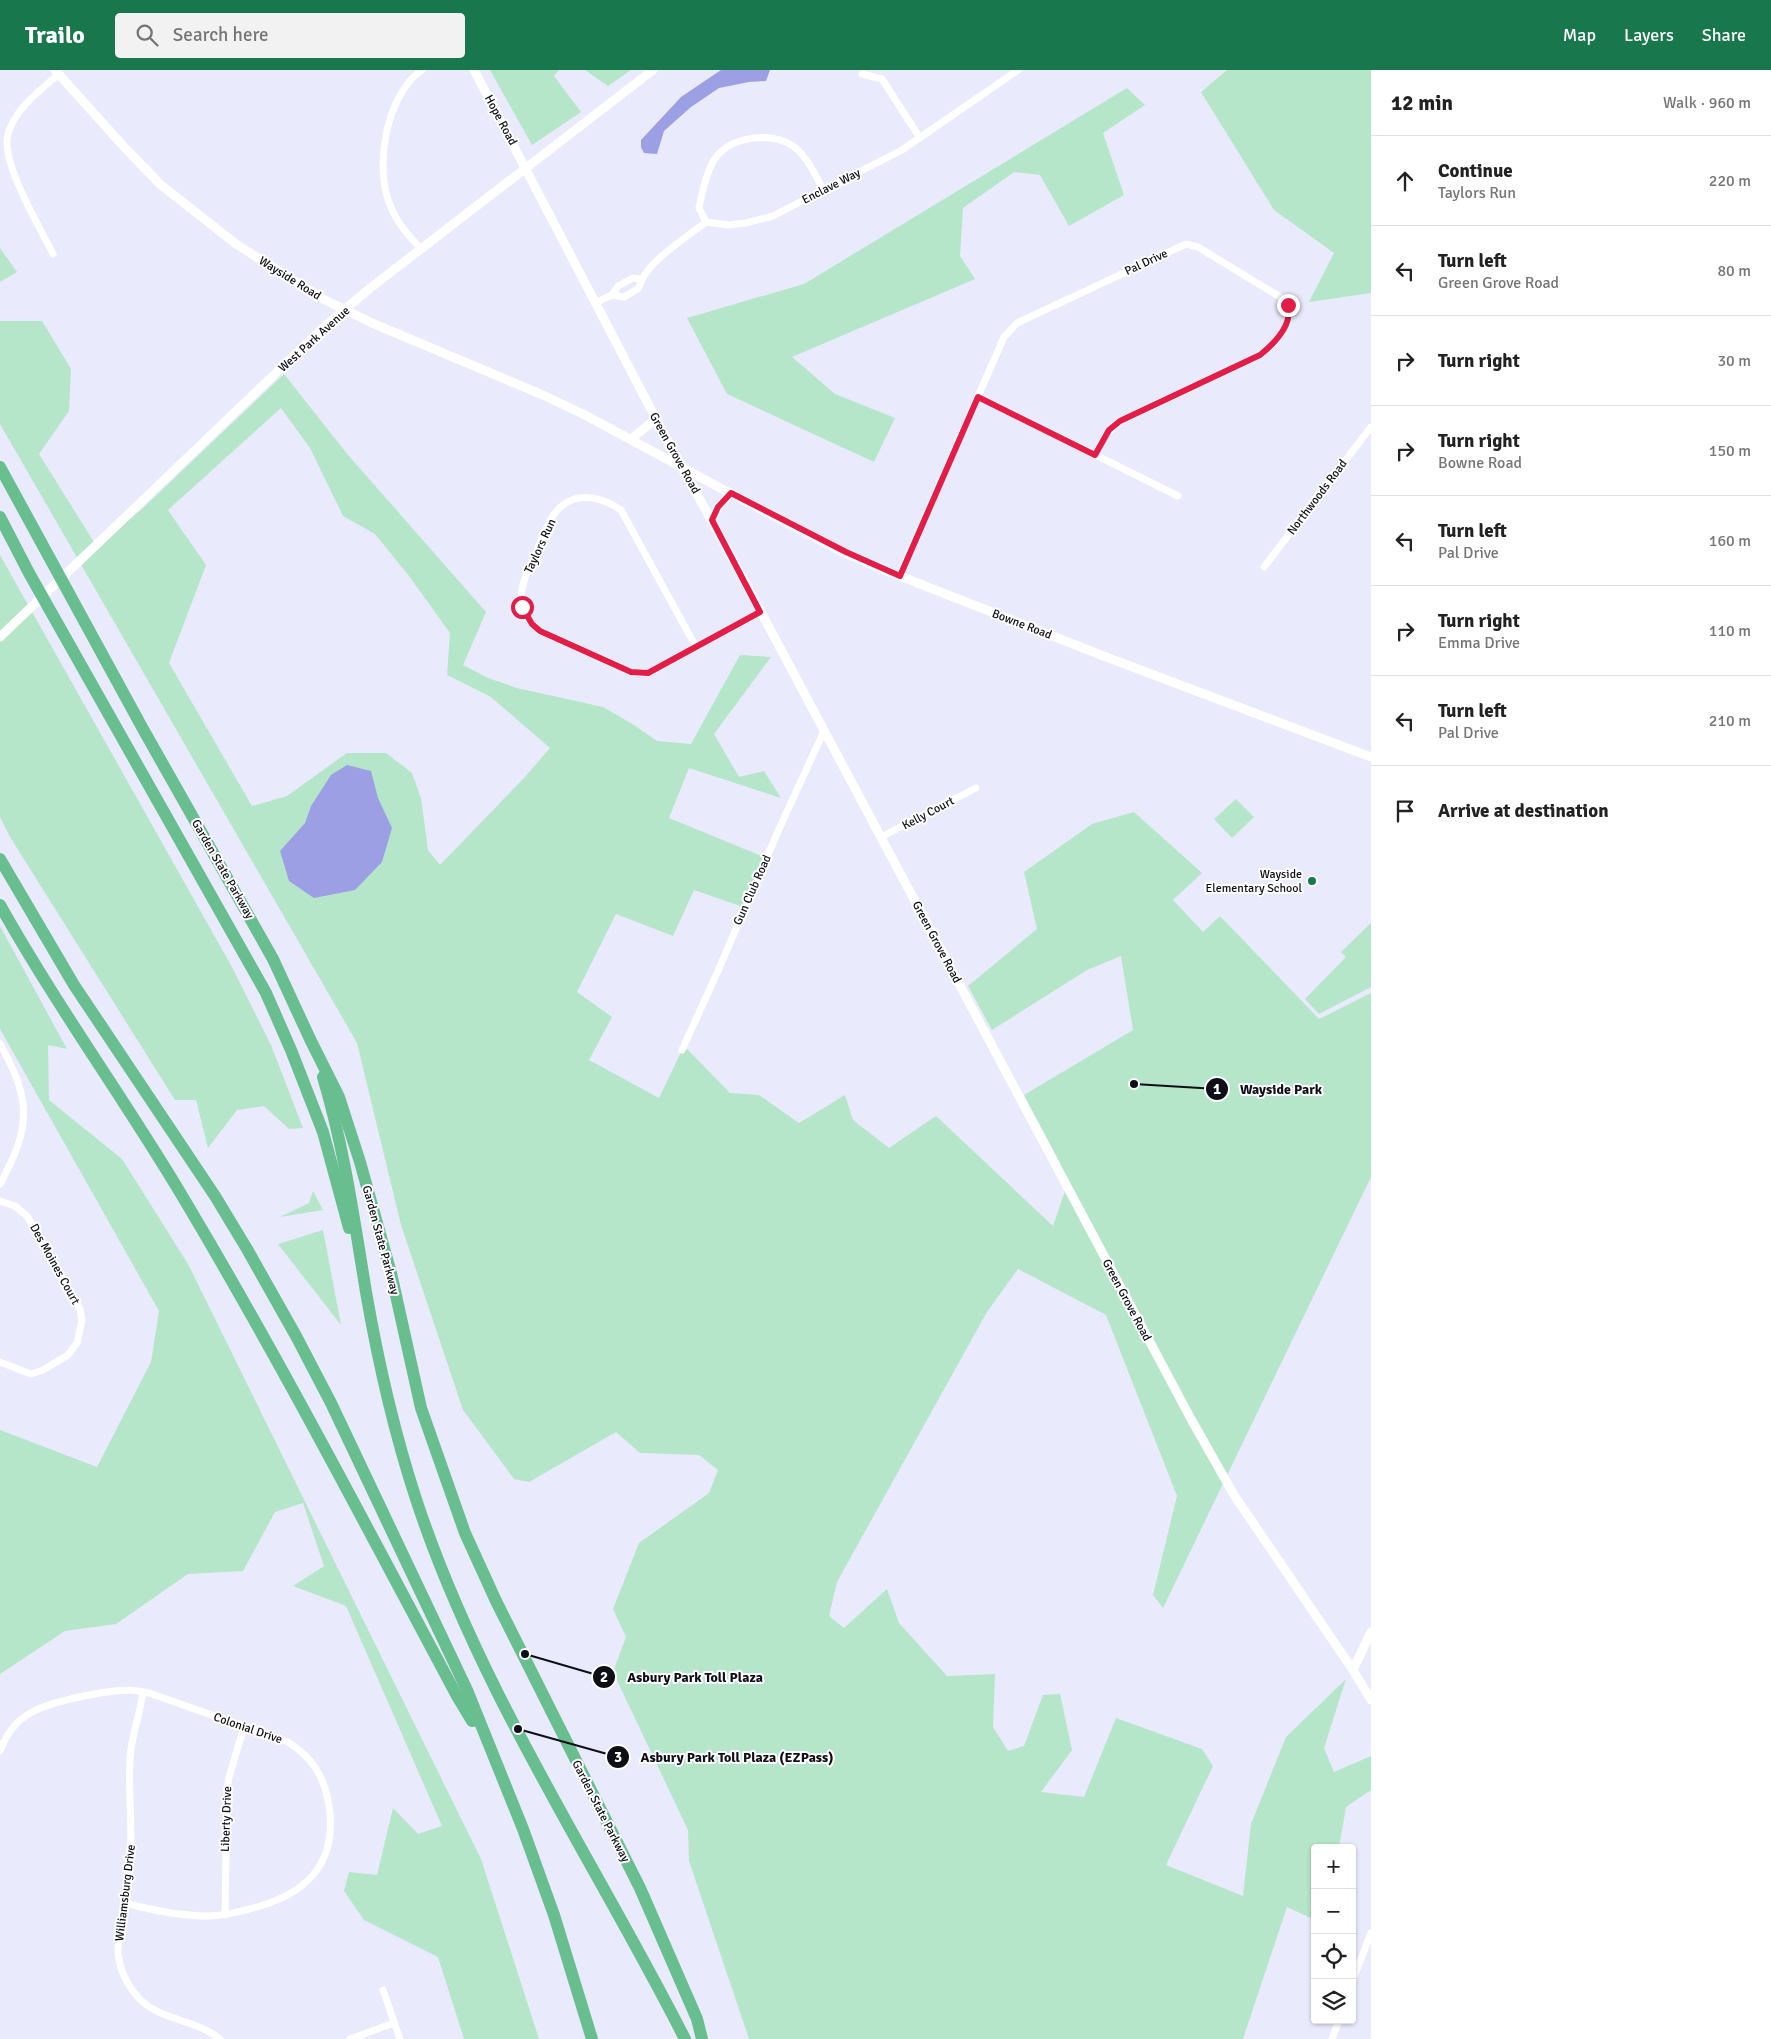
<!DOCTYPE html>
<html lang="en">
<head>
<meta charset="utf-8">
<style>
  :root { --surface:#fff; --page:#f2f2f2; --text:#222; --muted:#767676; --line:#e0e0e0; --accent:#18774d }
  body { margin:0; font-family:Signika,sans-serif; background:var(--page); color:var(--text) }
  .controls { position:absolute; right:15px; bottom:15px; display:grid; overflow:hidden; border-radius:5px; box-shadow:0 1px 4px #0004 }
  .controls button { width:45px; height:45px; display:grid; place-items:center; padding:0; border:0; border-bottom:1px solid var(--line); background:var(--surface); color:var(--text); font:25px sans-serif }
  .stop { position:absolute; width:15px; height:15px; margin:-11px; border:4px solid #e11d48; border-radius:50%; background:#fff }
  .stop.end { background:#e11d48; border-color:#fff; box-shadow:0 1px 5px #0008 }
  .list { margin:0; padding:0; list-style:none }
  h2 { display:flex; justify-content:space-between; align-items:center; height:65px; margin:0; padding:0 20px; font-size:21px }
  h2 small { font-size:16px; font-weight:400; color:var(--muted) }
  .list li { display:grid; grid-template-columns:32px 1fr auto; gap:15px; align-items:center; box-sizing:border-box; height:90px; padding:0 20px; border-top:1px solid var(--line) }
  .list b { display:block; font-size:19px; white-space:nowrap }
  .list p { margin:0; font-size:16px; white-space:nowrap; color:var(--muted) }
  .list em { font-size:16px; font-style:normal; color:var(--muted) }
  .icon { flex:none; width:28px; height:28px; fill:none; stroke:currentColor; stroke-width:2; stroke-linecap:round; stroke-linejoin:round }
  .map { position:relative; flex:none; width:1371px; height:1969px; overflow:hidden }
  header { display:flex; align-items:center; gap:30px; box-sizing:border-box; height:70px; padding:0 25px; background:var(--accent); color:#fff }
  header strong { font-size:24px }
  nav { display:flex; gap:28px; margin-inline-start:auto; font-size:18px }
  .search { width:350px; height:45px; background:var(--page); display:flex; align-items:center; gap:12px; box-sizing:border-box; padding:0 18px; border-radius:5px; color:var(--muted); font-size:19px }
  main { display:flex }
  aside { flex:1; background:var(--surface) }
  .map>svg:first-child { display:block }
</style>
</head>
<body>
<header>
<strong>Trailo</strong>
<div class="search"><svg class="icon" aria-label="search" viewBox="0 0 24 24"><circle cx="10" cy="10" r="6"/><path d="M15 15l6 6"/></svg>Search here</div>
<nav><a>Map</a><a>Layers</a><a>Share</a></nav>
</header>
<main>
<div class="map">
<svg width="1371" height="1969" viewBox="0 0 1371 1969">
  <rect width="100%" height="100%" fill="#e9eafb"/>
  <g fill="#b6e6ca" fill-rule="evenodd">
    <path d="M490,0h69l-5,6 27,36 -49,33z"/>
    <path d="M585,0h46l-23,16z"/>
    <path d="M1227,0h144v223l-62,9 25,-49 -60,-43 -73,-118z"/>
    <path d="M1127,18l18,17 -42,28 21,62 -55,31 -29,-51 -26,-3 -51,36 -3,48 15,23 -183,78 43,37 60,24 -21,44 -147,-68 -40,-76 117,-34z"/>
    <path d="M0,178l17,24 -17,10z"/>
    <path d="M0,251h42l29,48 -2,42 -30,43 58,93 46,-39 141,-134 64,81 138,157 -23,53 25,13 29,10 86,19 31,18 23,16 34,3 49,-89 31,2 -57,77 25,43 25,-6 17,27 -92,-30 -20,50 95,39 -21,50 -49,-17 -21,46 -57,-22 -39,78 35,25 -23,43 70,38 25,-52 46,47 29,2 40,28 46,-28 8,25 36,28 47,-32 117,110 13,-38 -7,-27 -35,-66 109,-65 -12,-74 -34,14 -95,60 -24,-44 69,-57 -13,-57 68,-48 42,-12 68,61 -29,27 30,32 17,-16 99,103 52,-26v184l-208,431 -10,-13 24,-99 -71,-181 -88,-46 -31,43 -150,270 -8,34 15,12 43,-39 12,34 48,53 48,-2 -2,53 15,24 16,-5 19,-51 17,-1 12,56 -31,42 43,5 32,-79 86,31 11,17 -47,99 77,31 8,-72 35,-87 60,-58 -22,69 10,24 37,-16v34l-25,17 -7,41h-24v72l-28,-13 -44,132h-494l-60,-178 -1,-31 -75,-158 13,-35 -13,-28 26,-66 70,-50 9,-23 -19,-15 -59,-2 -24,-21 -87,50 -15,-3 -51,-69 -62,-185 -44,-182 -357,-619zM281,338l29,40 33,68 32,18 34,42 41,57 -3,42 44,22 59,51 -26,30 -84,87 -12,-15 -7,-52 -9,-25 -26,-20h-39l-60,43 -35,10 -83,-143 37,-98 -38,-55z"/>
    <path d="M0,485l232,412 39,78 32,83 -14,1 -25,-23 -27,4 -29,38 -12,-48h-21l-165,-263 -10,-20z"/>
    <path d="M1236,729l18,18 -22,21 -18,-19z"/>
    <path d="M1371,853v64l-52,27 -14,-15 41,-42 -5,-5z"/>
    <path d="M0,856l67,123 -19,-4 1,55 73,59 66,105 293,595 58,180h-75l-26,-82 -74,-37 -20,-29 5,-19 28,3 16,-67 25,26 24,-8 -96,-220 -53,-20 31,-20 -21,-63 -28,9 -32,59 -55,3 -72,50 -51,7 -65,43v-244l97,37 54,-105 8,-51 -159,-282z"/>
    <path d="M313,1121l10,19 -43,7 29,-14z"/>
    <path d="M323,1160l18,95 -63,-81z"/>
  </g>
  <g fill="#9d9fe5">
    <path d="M721,0h49l-4,11 -17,1 -30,6 -28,19 -27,24 -7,23 -13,-1 -3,-6v-7l40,-43z"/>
    <path d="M347,695l24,6 7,27 14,30 -10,34 -27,28 -41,8 -25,-17 -9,-30 25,-28 6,-17 20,-31z"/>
  </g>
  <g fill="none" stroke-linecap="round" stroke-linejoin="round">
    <g stroke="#fff" stroke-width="7">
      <path d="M862,4l20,5 38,59"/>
      <path d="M706,152l-7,-14c3,-16 7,-34 15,-48 16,-24 56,-29 79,-14 14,10 23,30 30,44"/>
      <path d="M421,179c-12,-13 -24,-26 -31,-44 -16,-38 -4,-110 32,-135"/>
      <path d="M53,184c-13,-27 -53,-92 -45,-120 7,-25 31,-43 51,-60"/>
      <path d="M612,225l12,2 15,-9c5,-25 47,-50 67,-66l23,3 17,-2 27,-7 129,-66 116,-80"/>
      <path d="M597,232l15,-7 6,-9 15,-8 8,1"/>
      <path d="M979,327l199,99"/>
      <path d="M1264,497l107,-140"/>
      <path d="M899,506l105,-239 13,-14 169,-79 12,3 87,53c14,22 -13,49 -31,58l-134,63 -15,15 -10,19"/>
      <path d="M696,577l-75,-137c-24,-16 -53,-20 -70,9 -6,11 -11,24 -16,36 -7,16 -17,33 -13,51 2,10 10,19 18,25l91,41 17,1 113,-61"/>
      <path d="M881,767l95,-49"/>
      <path d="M0,974c32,57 31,83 0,140"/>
      <path d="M682,980l36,-79 61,-142 45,-98"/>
      <path d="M0,1131l15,5 12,10 53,93 2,11 -5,23 -9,12 -25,15 -12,4 -31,-12"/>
      <path d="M143,1622c-3,23 -12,44 -13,67 -2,34 3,68 0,102 -2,19 -4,38 -7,57 -2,11 -5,22 -5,33 1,17 8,32 19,45 22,26 58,22 83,43"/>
      <path d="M0,1681c14,-40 43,-45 79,-54 25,-5 45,-10 70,-4l137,48c26,15 38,35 43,64 8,55 -18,86 -69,101 -17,5 -35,10 -52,10 -28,0 -57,-6 -83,-13"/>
      <path d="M225,1845l2,-125 2,-13 15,-50"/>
      <path d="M1352,1912l19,-49"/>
      <path d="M383,1920l17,49"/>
      <path d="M350,1969l44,-16"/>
      <path d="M1332,1969l7,-19"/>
    </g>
    <g stroke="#fff" stroke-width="9">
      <path d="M55,0l70,78 36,37 75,59 89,56 47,23 171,72 42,20 139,75 121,63 42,18 214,84 270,102"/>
      <path d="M474,0l182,349 90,165 445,835 43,76 119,175 18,30"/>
      <path d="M631,369l25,-20"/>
      <path d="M712,450l6,-13 13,-14"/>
      <path d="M0,567l325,-311 44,-37 284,-219"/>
      <path d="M1353,1600l18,-38"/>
    </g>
    <g stroke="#69be90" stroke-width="12">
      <path d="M0,397l143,262 130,230 37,80 29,58 21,65 31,111 30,135 44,125 31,68 144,287 57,131 5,20"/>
      <path d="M0,447l29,56 237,420 25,57 32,82 26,96"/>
      <path d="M0,789l74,126 141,211 32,53 49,87 35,67 136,287 56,139 31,86 38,124"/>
      <path d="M0,835c55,98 120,188 178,284 99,165 188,337 279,507l15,25"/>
      <path d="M323,1007c21,70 31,142 43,215 12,69 28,140 50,207 63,192 178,361 269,540"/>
    </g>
  </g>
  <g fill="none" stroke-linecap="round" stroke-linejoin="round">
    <path stroke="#e11d48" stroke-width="6" d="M522,537l10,17 8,7 91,41 17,1 112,-61 -48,-92 6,-13 13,-14 115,59 54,24 78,-179 117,58 14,-25 11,-9 140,-66c15,-12 33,-30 28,-50"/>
  </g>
  <circle fill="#18774d" stroke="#fff" stroke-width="2" cx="1312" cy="811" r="5"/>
  <g text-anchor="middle" stroke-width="4" stroke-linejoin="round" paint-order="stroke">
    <g font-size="12" fill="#0e0e17" stroke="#fff">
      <text transform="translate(501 50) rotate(62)" y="4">Hope Road</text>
      <text transform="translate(831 116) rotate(-27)" y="4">Enclave Way</text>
      <text transform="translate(1146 192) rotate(-25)" y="4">Pal Drive</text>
      <text transform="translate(290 208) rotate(32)" y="4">Wayside Road</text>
      <text transform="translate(314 269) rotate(-42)" y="4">West Park Avenue</text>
      <text transform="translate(675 383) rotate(61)" y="4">Green Grove Road</text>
      <text transform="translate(1317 427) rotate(-53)" y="4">Northwoods Road</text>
      <text transform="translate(540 476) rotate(-65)" y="4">Taylors Run</text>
      <text transform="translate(1022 554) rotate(21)" y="4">Bowne Road</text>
      <text transform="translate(928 743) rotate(-28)" y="4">Kelly Court</text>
      <text transform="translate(223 799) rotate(60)" y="4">Garden State Parkway</text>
      <text transform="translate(752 820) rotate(-66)" y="4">Gun Club Road</text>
      <text transform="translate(937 872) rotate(62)" y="4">Green Grove Road</text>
      <text transform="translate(381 1170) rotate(75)" y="4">Garden State Parkway</text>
      <text transform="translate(55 1194) rotate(61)" y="4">Des Moines Court</text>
      <text transform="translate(1127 1230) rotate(62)" y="4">Green Grove Road</text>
      <text transform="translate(248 1658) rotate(19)" y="4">Colonial Drive</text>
      <text transform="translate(601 1741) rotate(63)" y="4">Garden State Parkway</text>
      <text transform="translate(226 1749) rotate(-88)" y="4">Liberty Drive</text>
      <text transform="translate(125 1823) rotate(-83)" y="4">Williamsburg Drive</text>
    </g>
    <g font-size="12" fill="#0e0e17" stroke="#fff" text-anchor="end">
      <text x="1302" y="808">Wayside<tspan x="1302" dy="14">Elementary School</tspan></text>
    </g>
  </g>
  <path fill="none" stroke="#0e0e17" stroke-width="2" d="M1134 1014L1217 1019M525 1584L604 1607M518 1659L618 1687"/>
  <g fill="#0e0e17" stroke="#fff" stroke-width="2">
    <circle cx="1134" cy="1014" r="5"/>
    <circle cx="525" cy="1584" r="5"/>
    <circle cx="518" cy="1659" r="5"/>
    <circle cx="1217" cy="1019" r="12"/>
    <circle cx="604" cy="1607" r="12"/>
    <circle cx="618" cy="1687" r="12"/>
  </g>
  <g font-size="15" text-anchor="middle" font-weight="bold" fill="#fff">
    <text x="1217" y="1024">1</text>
    <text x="604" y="1612">2</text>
    <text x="618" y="1692">3</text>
  </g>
  <g font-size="14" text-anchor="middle" font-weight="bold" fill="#0e0e17" stroke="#fff" stroke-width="4" stroke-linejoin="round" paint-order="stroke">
    <text x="1281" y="1024">Wayside Park</text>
    <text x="695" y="1612">Asbury Park Toll Plaza</text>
    <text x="737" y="1692">Asbury Park Toll Plaza (EZPass)</text>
  </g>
</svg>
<div class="controls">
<button>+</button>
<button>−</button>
<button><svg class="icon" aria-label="locate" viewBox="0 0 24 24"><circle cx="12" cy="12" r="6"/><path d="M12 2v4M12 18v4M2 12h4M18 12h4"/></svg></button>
<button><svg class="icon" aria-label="layers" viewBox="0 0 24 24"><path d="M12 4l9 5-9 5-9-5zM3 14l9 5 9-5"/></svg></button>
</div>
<div class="stop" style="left:522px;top:537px"></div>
<div class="stop end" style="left:1288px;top:235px"></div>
</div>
<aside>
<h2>12 min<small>Walk · 960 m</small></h2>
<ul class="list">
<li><svg class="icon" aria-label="ahead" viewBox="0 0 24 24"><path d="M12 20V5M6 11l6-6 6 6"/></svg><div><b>Continue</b><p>Taylors Run</p></div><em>220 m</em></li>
<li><svg class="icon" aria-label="left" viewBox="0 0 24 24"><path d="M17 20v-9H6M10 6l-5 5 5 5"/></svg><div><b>Turn left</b><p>Green Grove Road</p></div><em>80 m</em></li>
<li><svg class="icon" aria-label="right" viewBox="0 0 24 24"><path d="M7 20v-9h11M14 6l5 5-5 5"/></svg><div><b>Turn right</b></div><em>30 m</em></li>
<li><svg class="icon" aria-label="right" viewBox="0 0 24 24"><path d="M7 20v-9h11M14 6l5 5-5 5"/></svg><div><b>Turn right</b><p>Bowne Road</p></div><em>150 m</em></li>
<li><svg class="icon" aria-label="left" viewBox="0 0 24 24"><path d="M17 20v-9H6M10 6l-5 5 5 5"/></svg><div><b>Turn left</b><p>Pal Drive</p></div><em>160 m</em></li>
<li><svg class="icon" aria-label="right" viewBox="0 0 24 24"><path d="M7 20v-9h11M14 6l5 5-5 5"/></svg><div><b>Turn right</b><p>Emma Drive</p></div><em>110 m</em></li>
<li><svg class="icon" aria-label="left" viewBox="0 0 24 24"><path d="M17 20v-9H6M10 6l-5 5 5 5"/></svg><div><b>Turn left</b><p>Pal Drive</p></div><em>210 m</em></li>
<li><svg class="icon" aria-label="arrive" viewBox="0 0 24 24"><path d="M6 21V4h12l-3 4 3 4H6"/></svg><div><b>Arrive at destination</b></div></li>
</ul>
</aside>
</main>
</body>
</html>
